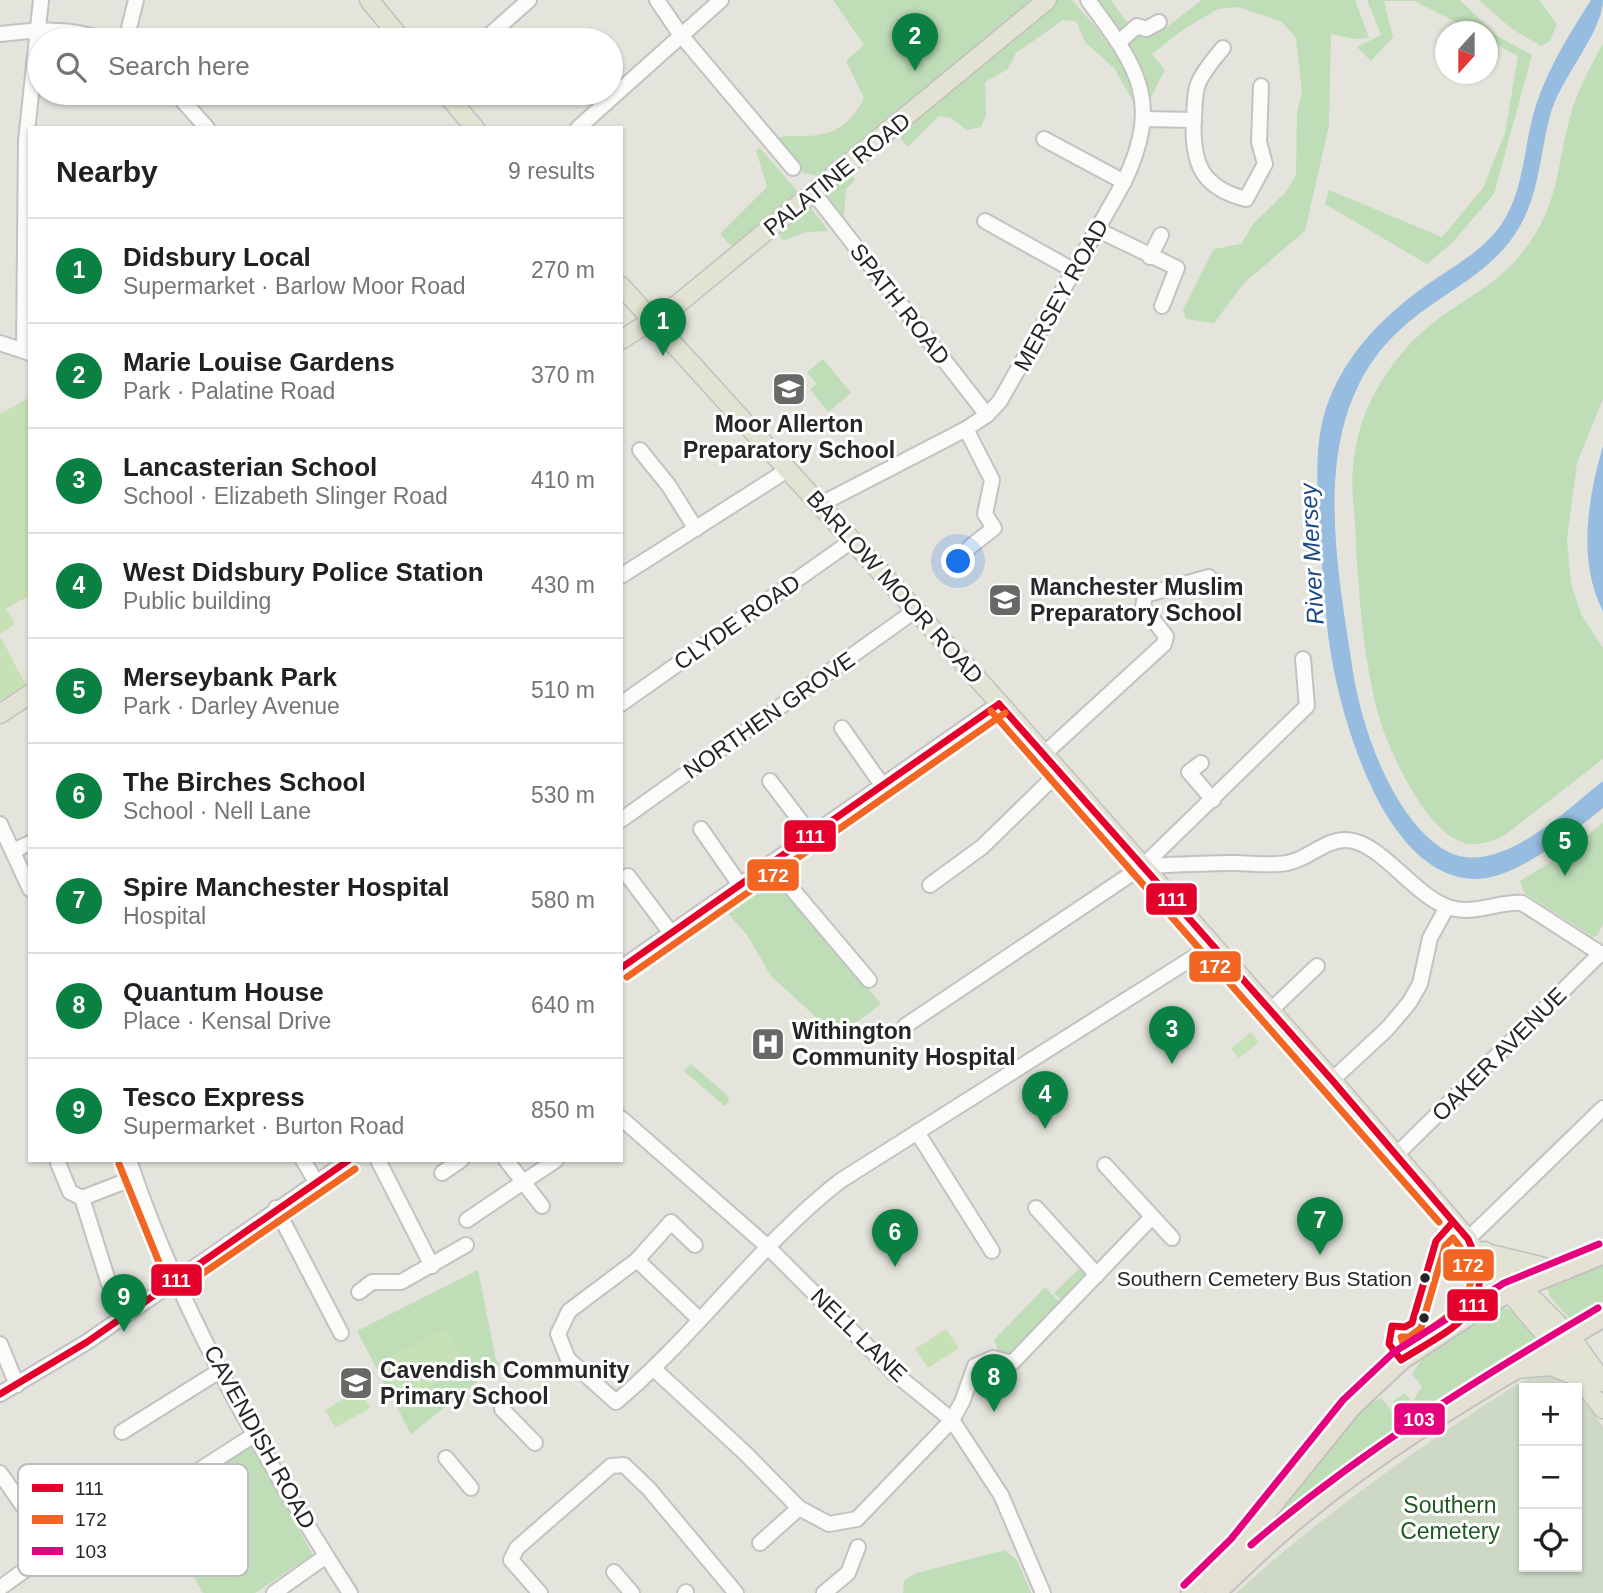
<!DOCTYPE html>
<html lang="en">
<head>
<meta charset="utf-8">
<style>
  :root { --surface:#fff; --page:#f2f2f2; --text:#202124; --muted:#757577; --line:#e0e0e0; --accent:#0b8043 }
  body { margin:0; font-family:Arial,sans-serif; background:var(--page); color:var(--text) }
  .controls { position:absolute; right:21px; bottom:21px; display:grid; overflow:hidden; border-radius:0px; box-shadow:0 2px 5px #0004 }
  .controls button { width:63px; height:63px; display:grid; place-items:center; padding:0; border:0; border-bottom:2px solid var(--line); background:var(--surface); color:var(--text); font:35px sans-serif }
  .compass { position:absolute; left:1435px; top:21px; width:63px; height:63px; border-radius:50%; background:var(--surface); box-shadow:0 2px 5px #0004; rotate:201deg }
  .you { position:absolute; left:959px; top:562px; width:24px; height:24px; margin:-18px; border:5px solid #fff; border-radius:50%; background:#1a73e8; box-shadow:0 0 0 10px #1a73e833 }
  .badge { display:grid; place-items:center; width:46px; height:46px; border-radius:50%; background:var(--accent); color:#fff; font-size:23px; font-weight:700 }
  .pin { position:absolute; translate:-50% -58px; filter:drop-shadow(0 2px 4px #0008) }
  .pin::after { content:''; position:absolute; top:37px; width:24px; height:21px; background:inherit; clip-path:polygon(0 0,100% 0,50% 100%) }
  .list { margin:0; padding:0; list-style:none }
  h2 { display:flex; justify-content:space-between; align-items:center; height:91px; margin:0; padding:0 28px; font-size:30px }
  h2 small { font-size:23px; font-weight:400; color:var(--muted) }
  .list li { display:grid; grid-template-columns:46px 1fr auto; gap:21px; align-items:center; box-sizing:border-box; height:105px; padding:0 28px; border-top:2px solid var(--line) }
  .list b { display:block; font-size:26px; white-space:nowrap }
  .list p { margin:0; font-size:23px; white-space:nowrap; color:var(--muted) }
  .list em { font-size:23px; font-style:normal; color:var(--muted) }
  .icon { flex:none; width:38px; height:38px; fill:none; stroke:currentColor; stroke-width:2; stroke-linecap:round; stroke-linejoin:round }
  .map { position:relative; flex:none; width:1603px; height:1593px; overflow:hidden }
  .search { position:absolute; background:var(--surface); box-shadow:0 2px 5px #0004; left:28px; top:28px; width:595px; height:77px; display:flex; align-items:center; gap:18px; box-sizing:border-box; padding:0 24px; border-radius:38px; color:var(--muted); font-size:26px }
  .panel { position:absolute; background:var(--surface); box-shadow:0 2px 5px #0004; left:28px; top:126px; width:595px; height:1036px; border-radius:0px }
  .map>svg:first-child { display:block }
</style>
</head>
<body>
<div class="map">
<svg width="1603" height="1593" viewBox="0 0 1603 1593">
  <rect width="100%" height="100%" fill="#e4e3dc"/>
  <g fill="#bfdeb8">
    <path d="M833,0h198l-212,176 -15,-3 -29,-33c8,-5 13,-4 21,-4 35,1 52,-7 68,-38l-18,-37 18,-16z"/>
    <path d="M1056,0h16c27,31 55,59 61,101l-19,-33 -29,-26 -9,-21 -13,-1 -47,33 -8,16 -23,13 1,33 -5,12 -14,3 -16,-12 -12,-2 -31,31 -12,-14z"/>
    <path d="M1092,0h19l18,25 16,9 23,-8 34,-26h153l14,38 -13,1 -25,-5 -2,92 -24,105 -61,52 -30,40 -28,-4 -3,-9 31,-61 27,-5 12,-20 33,-32 10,-17 1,-63 5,-20 -6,-54 -14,-16 -44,-15 -20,2 -34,20 -32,25 13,16 -15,29c-7,-41 -31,-68 -58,-99z"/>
    <path d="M1367,0h93l37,36 35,19 -38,139 -41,48 -26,22 -102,-60 4,-14 113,47 41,-49 22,-55 13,-77 -30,-16v-8l-15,-1 -58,-30h-31l9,36 -22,24 -14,-14 24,-12z"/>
    <path d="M1479,0h60l18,24 -7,17 -9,5 -29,-17z"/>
    <path d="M1603,44v355l-26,64 -10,77 4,43 10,31 22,34v111l-98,76c-14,7 -31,13 -46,6 -34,-15 -64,-79 -76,-112 -20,-59 -25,-143 -28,-205 -1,-19 -4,-39 -2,-58 2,-20 7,-43 16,-61 16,-35 42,-67 73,-89 28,-20 57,-34 79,-62 39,-49 34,-82 49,-137 7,-26 20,-50 33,-73z"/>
    <path d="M760,148l39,45 -67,54 -12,-13 47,-47 -11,-37z"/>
    <path d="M850,172l5,8 -9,9 -2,26 -4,5 -20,-24z"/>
    <path d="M809,206l20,25 -23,1 -23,9 -5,-9z"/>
    <path d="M823,359l28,34 -23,19 -18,-23 7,-5 -10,-12z"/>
    <path d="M1603,823v101l-5,11 -5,2 -69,-44 -4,-12 47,-29z"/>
    <path d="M773,873l108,131c-13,10 -34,28 -51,26l-59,-54 -24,-41 -24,-27z"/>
    <path d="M691,1064l36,31 2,6 -4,5 -41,-35z"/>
    <path d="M1451,1249l21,17 3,18 -28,-16 -2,-6z"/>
    <path d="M1603,1263v38l-34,17 -18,-20 -5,-12z"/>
    <path d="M1082,1266l5,9 -24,27 -9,-9z"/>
    <path d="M478,1270l18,90 4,4 -89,70 -54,-103z"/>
    <path d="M1045,1287l16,17 -52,53 -10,-4 -5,-13z"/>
    <path d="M1473,1288l-6,13 -12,8 -9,-18z"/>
    <path d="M1499,1307l14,3 25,29v9l-111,70 -13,-19 8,-12 -10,-13 17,-25z"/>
    <path d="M1405,1393l20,26 -183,135 118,-144 21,-12 13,15 5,-4 -6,-8z"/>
    <path d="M251,1445l62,110 -58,38h-52l-47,-85z"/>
    <path d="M1005,1550l12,10 14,33h-128l1,-13 13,-7z"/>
  </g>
  <path fill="#cdd9c5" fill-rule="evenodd" d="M1549,1374l24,10 30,43v166h-367c86,-78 180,-144 278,-207l22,-11zM1524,1388h53v179h-53z"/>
  <g fill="#c7e1b6">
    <path d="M30,397v198l-24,14 9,15 -15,10v-220z"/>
    <path d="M0,636l27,51 -23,13h-4z"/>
    <path d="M1251,1032l8,10 -20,16 -8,-9z"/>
    <path d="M446,1328l21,39 -66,35 -21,-40z"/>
    <path d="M946,1329l13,19 -31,20 -13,-19z"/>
    <path d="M359,1390l11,18 -35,20 -10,-18z"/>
  </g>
  <g fill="#96bce0">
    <path d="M1591,0h12c0,30 -40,76 -51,109 -12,39 -11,80 -32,117 -27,48 -78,66 -117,101 -98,86 -67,231 -50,345 9,57 39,144 90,177 51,33 122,-38 160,-68v27c-30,24 -88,72 -128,71 -85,-2 -127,-140 -141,-208 -9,-44 -11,-91 -14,-136 -2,-37 -6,-75 2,-112 14,-60 58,-105 106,-139 25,-17 51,-31 70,-55 27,-35 25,-83 38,-124 12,-37 34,-72 55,-105z"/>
    <path d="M1603,446v165c-26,-49 -15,-114 0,-165z"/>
  </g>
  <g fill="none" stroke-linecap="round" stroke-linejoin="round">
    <g stroke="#c2c2c1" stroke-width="18">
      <g id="minor">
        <path d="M657,0l23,34 113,134"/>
        <path d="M0,34c35,-4 71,-7 104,6"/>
        <path d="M126,40l10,-40"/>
        <path d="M484,40l45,-40"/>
        <path d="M1119,42l18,-16 9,3 13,-7"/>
        <path d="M1223,48c-9,11 -20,23 -25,36 -4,10 -3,23 -4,33 -3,45 7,71 52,82l19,-35 -6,-22 2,-56"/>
        <path d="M176,93l31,35"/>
        <path d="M1144,119l50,1"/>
        <path d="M578,128l143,-128"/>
        <path d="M1044,139l80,43"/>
        <path d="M813,192l174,223"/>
        <path d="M985,221l88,49"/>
        <path d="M1098,230l79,38 -15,38"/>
        <path d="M1150,257l11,-22"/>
        <path d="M0,343l30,10"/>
        <path d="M24,350l2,-209 15,-141"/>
        <path d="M966,429l26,51 -7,34 9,14 -24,19"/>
        <path d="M640,450l29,36 27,43"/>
        <path d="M821,504l145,-75 21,-14 13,-14 124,-219c39,-82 13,-115 -36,-182"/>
        <path d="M621,576l168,-107"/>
        <path d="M621,704l232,-164"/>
        <path d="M842,728l40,57"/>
        <path d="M1044,754l120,-110 2,-8 -23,-29 2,-12 64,-18"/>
        <path d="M1201,763l-12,9 24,28"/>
        <path d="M770,781l41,54"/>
        <path d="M621,820l295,-210"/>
        <path d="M0,824l30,65"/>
        <path d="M701,829l39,56"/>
        <path d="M13,851l17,-8"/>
        <path d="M770,863l99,117"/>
        <path d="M1143,866c30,-1 60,-3 91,-3 17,0 37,3 53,0 21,-3 37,-24 60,-23 34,2 66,55 101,67 25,9 51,-6 74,-4l81,52"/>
        <path d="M628,876l43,57"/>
        <path d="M930,885l52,-38 78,-76"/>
        <path d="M621,968l378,-264"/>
        <path d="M1270,1011l47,-45"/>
        <path d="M905,1026l238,-160 164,-160 -4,-47"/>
        <path d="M1332,1080l55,-51 22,-26 11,-19 10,-46 17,-31"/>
        <path d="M621,1118l147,129 125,125 59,48 49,75 42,98"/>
        <path d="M917,1132l75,119"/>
        <path d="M1396,1155l205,-202"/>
        <path d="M129,1160c49,148 137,303 221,433"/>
        <path d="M303,1160l13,22"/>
        <path d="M378,1160l54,106"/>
        <path d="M506,1160l36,46"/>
        <path d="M58,1163l12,29 12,6"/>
        <path d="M1105,1165l67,73"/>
        <path d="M442,1173l19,-13"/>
        <path d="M82,1198l27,86"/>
        <path d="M82,1198l52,-20"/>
        <path d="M276,1208l65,125"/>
        <path d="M1036,1208l61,67"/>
        <path d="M467,1220l89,-60"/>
        <path d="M1468,1239l135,-131"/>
        <path d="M695,1245l-24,-23 -34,38 -68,51 -11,23 10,25 48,43c81,-68 141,-156 224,-221l373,-236"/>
        <path d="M637,1260l62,59"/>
        <path d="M359,1292l13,-10h29l65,-37"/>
        <path d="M0,1344l17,41"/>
        <path d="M655,1370l90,83 54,55 30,16 28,-5 95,-99 10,-18 13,-36 18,-8 19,5 139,-145"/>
        <path d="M0,1394l87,-52 262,-182"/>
        <path d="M502,1409l33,34"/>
        <path d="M122,1432l99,-62"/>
        <path d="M446,1458l25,30"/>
        <path d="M0,1473l23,33"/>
        <path d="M156,1498l98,-63"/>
        <path d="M760,1543l39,-35"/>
        <path d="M614,1572l18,21"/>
        <path d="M0,1588l101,-73"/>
        <path d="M274,1593l52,-37"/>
        <path d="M540,1593l-29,-33 6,-12 94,-82 13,-1 25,24 87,104"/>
        <path d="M685,1593l1,-1"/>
        <path d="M824,1593l24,-20 10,-26"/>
      </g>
    </g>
    <g stroke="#c2c1bf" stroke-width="21">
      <g id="major">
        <path d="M369,0l33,40"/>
        <path d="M445,93l30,35"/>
        <path d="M621,286l364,401 347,393 136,159 11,18 76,89 48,63"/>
        <path d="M621,340l58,-37 368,-303"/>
        <path d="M0,714l30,-20"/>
        <path d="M1485,1251l85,85 33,46"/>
        <path d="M1491,1254l57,14 18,2"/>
        <path d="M1472,1313l12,-29 -4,-24"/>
        <path d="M1516,1369l35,-3 27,11"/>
      </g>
    </g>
    <g stroke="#c2c1bf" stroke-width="23">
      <g id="highway">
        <path d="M1191,1593l48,-47 112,-139 50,-47 71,-47 37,-21 94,-38"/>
        <path d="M1215,1593c25,-23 49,-47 74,-68 96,-82 206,-144 314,-208"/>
      </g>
    </g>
    <use href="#minor" stroke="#fbfbfa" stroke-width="14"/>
    <use href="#major" stroke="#e3e3d3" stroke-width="18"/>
    <use href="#highway" stroke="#e5e0d4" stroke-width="19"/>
    <g stroke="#fff" stroke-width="12">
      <g id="bus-1">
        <path d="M999,704l333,376 136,159c34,72 -13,87 -67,121l-12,-16 3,-18 13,1 7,-4 24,-82 16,-18"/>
        <path d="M621,968l378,-264"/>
        <path d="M0,1394l87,-52 262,-182"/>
      </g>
    </g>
    <g stroke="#fff" stroke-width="12">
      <g id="bus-2">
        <path d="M991,711l448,511"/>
        <path d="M627,977l378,-264"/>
        <path d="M119,1164l48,118"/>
        <path d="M1453,1238c47,54 -8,81 -49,108l-3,-9h8l12,-9 24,-82z"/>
        <path d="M183,1287l172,-118"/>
      </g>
    </g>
    <g stroke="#fff" stroke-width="12">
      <g id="bus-3">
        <path d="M1251,1545c107,-92 225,-165 347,-237"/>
        <path d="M1184,1585l47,-46 112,-139 51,-48 110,-69 95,-39"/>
      </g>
    </g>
    <use href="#bus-1" stroke="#e4002b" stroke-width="7"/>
    <use href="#bus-2" stroke="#f26522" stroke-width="7"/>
    <use href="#bus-3" stroke="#e5007d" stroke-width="7"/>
  </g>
  <defs>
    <g id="school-square" transform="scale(1.75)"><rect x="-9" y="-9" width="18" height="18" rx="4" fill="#686866" stroke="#fff"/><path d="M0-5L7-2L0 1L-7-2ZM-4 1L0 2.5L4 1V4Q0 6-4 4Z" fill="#fff"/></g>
    <g id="hospital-square" transform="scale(1.75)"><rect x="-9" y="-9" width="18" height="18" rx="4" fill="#686866" stroke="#fff"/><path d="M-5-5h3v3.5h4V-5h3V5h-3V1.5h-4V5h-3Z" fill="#fff"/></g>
  </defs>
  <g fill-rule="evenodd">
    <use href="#school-square" x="789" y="389"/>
    <use href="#school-square" x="1005" y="600"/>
    <use href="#hospital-square" x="768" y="1044"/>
    <use href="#school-square" x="356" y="1383"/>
  </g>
  <g fill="#262626" stroke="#fff" stroke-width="2.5">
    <circle cx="1425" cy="1278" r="6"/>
    <circle cx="1424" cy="1318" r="6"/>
  </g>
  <g text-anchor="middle" stroke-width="6" stroke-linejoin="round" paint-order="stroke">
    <g font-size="21" fill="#262626" stroke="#fff" text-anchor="end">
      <text x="1412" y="1286">Southern Cemetery Bus Station</text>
    </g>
    <g font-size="23" fill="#262626" stroke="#fff">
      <text transform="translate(837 174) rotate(-39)" y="8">PALATINE ROAD</text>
      <text transform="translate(1061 295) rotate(-61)" y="8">MERSEY ROAD</text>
      <text transform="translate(900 304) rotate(52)" y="8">SPATH ROAD</text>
      <text transform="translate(895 587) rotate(48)" y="8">BARLOW MOOR ROAD</text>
      <text transform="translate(737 622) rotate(-35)" y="8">CLYDE ROAD</text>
      <text transform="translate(769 715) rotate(-35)" y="8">NORTHEN GROVE</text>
      <text transform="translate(1499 1054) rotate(-45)" y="8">OAKER AVENUE</text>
      <text transform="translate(859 1335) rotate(44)" y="8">NELL LANE</text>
      <text transform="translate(260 1437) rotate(61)" y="8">CAVENDISH ROAD</text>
    </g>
    <g font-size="23" font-weight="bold" fill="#262626" stroke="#fff" text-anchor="start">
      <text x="789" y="432" text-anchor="middle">Moor Allerton<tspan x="789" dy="26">Preparatory School</tspan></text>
      <text x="1030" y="595">Manchester Muslim<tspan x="1030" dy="26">Preparatory School</tspan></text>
      <text x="792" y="1039">Withington<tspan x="792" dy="26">Community Hospital</tspan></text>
      <text x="380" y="1378">Cavendish Community<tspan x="380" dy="26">Primary School</tspan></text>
    </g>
    <g font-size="23" fill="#205a21" stroke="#fff">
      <text x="1450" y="1513">Southern<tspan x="1450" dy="26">Cemetery</tspan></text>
    </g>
    <g font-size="24" font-style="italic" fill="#1a4887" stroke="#fff">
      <text transform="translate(1312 554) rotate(-93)" y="8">River Mersey</text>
    </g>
  </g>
  <rect x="18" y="1464" width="230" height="112" rx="10" fill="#fff" stroke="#bebebe" stroke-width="2"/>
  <rect x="32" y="1484" width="31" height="8" fill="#e4002b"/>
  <rect x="32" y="1515" width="31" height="9" fill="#f26522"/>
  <rect x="32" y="1547" width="31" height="8" fill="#e5007d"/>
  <g font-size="19" fill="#262626">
    <text x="75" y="1495">111</text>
    <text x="75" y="1526">172</text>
    <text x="75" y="1558">103</text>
  </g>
  <g stroke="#fff" stroke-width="2.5">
    <rect x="783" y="819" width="54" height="34" rx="7" fill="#e4002b"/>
    <rect x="746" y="858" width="54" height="34" rx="7" fill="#f26522"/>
    <rect x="1145" y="882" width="53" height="34" rx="7" fill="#e4002b"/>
    <rect x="1188" y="950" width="54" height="33" rx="7" fill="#f26522"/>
    <rect x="1442" y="1248" width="53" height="34" rx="7" fill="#f26522"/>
    <rect x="150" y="1263" width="53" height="34" rx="7" fill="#e4002b"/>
    <rect x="1446" y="1288" width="53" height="34" rx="7" fill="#e4002b"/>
    <rect x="1393" y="1402" width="53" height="34" rx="7" fill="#e5007d"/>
  </g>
  <g font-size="19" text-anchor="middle" font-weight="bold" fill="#fff">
    <text x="810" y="843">111</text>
    <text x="773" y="882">172</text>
    <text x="1172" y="906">111</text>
    <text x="1215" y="973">172</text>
    <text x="1468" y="1272">172</text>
    <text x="176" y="1287">111</text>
    <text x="1473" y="1312">111</text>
    <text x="1419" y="1426">103</text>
  </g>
</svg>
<div class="controls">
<button>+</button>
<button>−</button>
<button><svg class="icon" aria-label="locate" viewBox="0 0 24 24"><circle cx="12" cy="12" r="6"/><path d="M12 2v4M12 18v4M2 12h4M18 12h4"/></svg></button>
</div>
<svg class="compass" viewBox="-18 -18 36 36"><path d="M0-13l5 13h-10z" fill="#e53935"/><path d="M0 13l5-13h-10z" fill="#757577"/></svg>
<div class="you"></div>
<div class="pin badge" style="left:663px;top:356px">1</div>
<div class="pin badge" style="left:915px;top:71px">2</div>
<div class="pin badge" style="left:1172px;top:1064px">3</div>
<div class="pin badge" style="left:1045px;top:1129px">4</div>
<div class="pin badge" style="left:1565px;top:876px">5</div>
<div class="pin badge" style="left:895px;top:1267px">6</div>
<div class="pin badge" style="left:1320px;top:1255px">7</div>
<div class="pin badge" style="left:994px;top:1412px">8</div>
<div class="pin badge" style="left:124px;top:1332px">9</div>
<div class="search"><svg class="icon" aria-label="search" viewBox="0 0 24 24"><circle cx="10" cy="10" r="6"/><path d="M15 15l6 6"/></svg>Search here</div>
<section class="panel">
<h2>Nearby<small>9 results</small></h2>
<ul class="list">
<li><span class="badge">1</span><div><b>Didsbury Local</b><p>Supermarket · Barlow Moor Road</p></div><em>270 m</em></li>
<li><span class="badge">2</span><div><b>Marie Louise Gardens</b><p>Park · Palatine Road</p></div><em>370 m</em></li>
<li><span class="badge">3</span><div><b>Lancasterian School</b><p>School · Elizabeth Slinger Road</p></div><em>410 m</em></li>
<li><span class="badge">4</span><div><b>West Didsbury Police Station</b><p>Public building</p></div><em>430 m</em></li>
<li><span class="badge">5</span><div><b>Merseybank Park</b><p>Park · Darley Avenue</p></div><em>510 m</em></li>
<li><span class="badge">6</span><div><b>The Birches School</b><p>School · Nell Lane</p></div><em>530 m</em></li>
<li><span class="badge">7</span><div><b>Spire Manchester Hospital</b><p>Hospital</p></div><em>580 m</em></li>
<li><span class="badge">8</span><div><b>Quantum House</b><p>Place · Kensal Drive</p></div><em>640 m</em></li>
<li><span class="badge">9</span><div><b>Tesco Express</b><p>Supermarket · Burton Road</p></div><em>850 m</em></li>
</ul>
</section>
</div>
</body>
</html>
